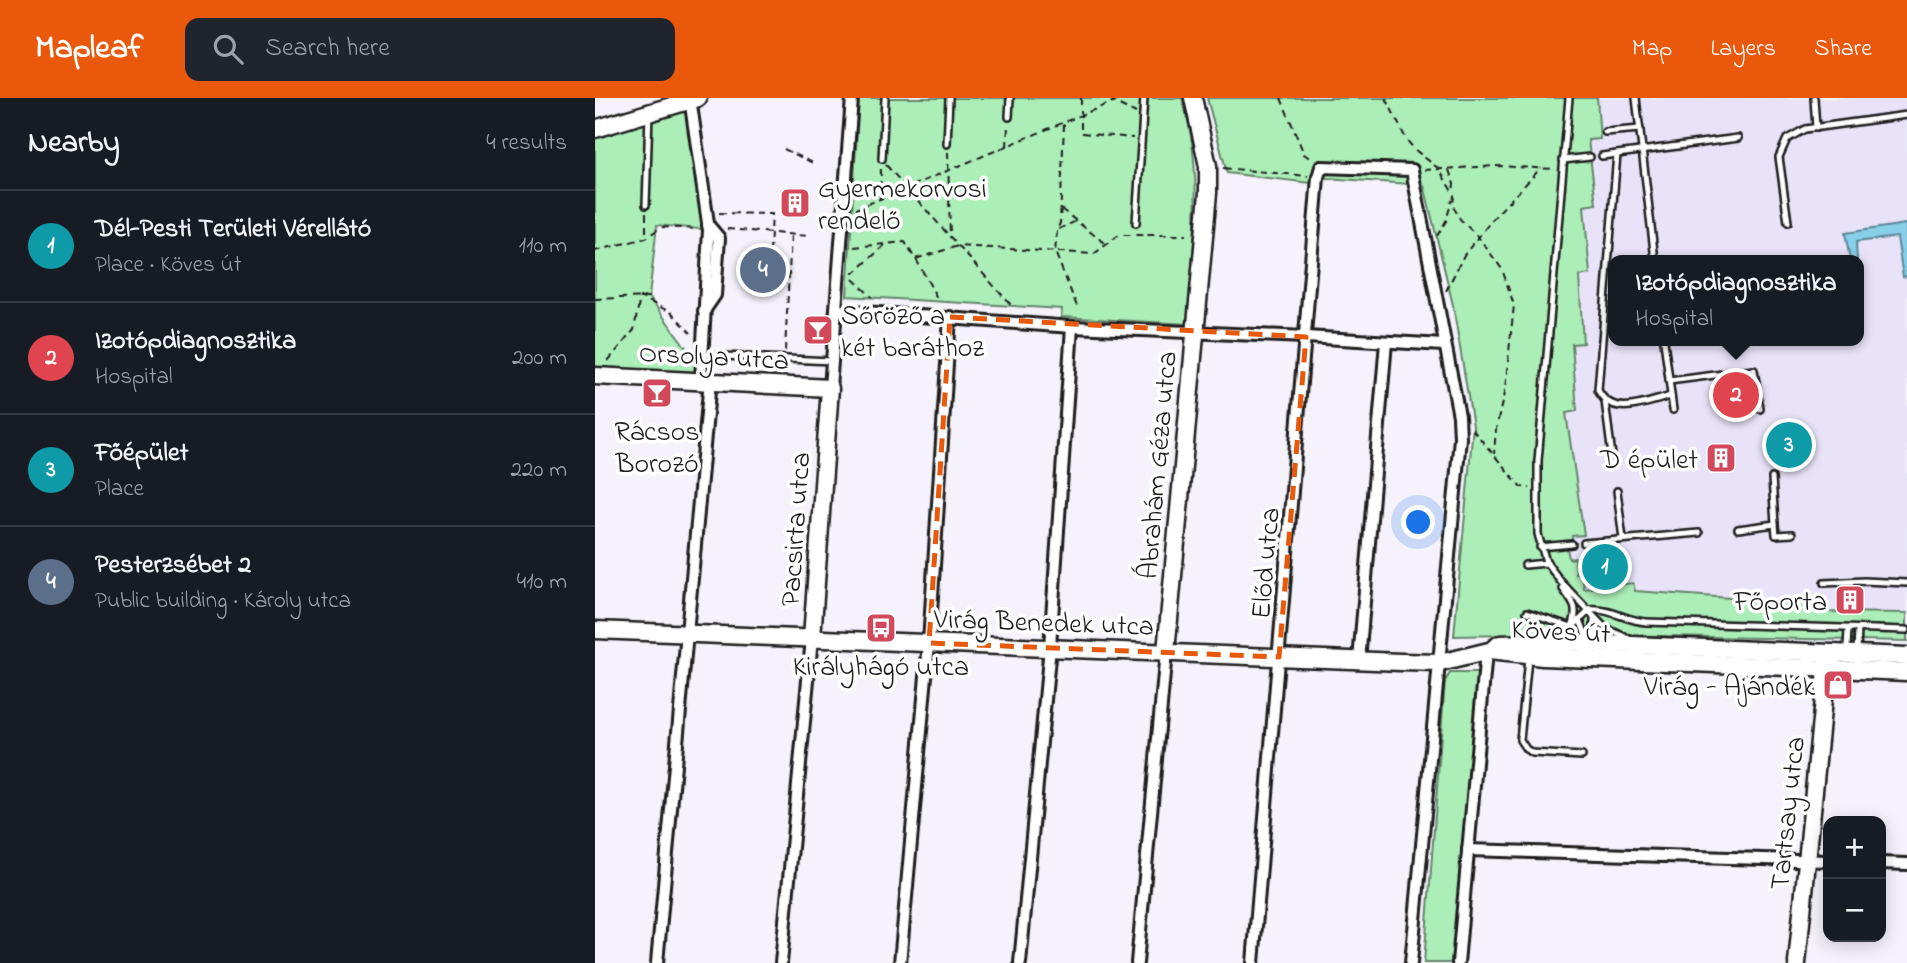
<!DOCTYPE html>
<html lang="en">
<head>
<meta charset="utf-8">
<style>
  :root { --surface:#171b24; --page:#20242c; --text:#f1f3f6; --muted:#9ea1a6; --line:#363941; --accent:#ea580c }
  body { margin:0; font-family:"Indie Flower",sans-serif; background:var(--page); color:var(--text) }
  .controls { position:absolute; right:21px; bottom:21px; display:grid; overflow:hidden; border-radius:14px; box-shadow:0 4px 18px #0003 }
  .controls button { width:63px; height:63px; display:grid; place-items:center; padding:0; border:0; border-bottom:2px solid var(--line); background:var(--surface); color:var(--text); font:35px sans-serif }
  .you { position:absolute; left:824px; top:425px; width:24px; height:24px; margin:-18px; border:5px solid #fff; border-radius:50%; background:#1a73e8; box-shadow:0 0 0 10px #1a73e833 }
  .badge { display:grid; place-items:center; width:46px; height:46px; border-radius:50%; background:var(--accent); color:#fff; font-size:23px; font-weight:700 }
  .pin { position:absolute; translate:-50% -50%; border:4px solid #fff; box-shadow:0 2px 7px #0006 }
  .popup { position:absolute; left:1013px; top:157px; width:256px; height:91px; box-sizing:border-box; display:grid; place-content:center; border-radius:14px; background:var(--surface); filter:drop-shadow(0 2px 5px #0005); font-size:23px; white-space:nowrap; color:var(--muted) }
  .popup b { font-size:26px; color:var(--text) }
  .popup::after { content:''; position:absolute; left:50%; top:100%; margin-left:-14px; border:14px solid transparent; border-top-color:var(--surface) }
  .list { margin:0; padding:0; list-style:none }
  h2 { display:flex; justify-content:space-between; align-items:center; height:91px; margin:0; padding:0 28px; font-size:30px }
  h2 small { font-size:23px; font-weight:400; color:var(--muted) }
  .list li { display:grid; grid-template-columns:46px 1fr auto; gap:21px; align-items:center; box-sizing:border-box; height:112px; padding:0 28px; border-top:2px solid var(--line) }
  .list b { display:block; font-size:26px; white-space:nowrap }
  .list p { margin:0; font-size:23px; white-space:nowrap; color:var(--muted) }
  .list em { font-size:23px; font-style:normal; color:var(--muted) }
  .icon { flex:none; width:38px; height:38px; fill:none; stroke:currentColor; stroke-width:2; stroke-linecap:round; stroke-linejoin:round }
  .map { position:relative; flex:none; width:1312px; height:865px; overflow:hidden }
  header { display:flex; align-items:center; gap:42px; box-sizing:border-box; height:98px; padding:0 35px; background:var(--accent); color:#fff }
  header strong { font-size:33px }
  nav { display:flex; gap:38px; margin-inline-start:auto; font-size:24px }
  .search { width:490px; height:63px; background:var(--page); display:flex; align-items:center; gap:18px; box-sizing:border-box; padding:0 24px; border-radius:14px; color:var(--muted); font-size:26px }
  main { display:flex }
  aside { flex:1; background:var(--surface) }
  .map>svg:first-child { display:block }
</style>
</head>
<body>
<header>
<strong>Mapleaf</strong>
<div class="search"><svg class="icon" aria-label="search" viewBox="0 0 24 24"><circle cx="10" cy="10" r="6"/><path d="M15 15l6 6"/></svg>Search here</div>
<nav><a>Map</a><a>Layers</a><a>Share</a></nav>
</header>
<main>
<aside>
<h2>Nearby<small>4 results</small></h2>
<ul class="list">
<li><span class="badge" style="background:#0f9aa8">1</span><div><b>Dél-Pesti Területi Vérellátó</b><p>Place · Köves út</p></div><em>110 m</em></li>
<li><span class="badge" style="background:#e0444e">2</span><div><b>Izotópdiagnosztika</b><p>Hospital</p></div><em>200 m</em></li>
<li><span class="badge" style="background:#0f9aa8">3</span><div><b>Főépület</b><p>Place</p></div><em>220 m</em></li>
<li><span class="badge" style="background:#5c6f8a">4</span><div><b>Pesterzsébet 2</b><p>Public building · Károly utca</p></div><em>410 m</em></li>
</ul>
</aside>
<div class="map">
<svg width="1312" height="865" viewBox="0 0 1312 865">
  <rect width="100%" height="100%" fill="#f5f2fc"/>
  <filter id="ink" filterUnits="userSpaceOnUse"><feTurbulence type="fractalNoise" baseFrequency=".0143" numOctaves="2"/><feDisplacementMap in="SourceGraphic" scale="14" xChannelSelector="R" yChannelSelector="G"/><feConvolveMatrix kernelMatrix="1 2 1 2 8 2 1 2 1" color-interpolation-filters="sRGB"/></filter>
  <g filter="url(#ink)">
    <path fill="#e9e3f9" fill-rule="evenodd" d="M1002,0h310v515l-83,-1 -189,-21 -2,-8 -49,6 -8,-15 -1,-15h-6l-2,-12 5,-11 11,-1 -17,-123 11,-2 -5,-66 10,-1 -3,-68 11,-1 -6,-68 12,-2 -8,-64 12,-2zM1018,162h246v81h-246z"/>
    <g fill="#aceeb8" stroke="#64856a" stroke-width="2">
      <path d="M264,0h323c23,73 11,151 6,226l-127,-7 1,-8 -215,-13z"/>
      <path d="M612,0h390l3,41 -12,1 8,64 -12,2 6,68 -11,2 4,67 -11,1 5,67 -11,2 18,122 -12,1 1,10 -6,2 2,11 6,-1 1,16 6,-1 2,16 49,-6 2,8 177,13 12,8 83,1v28l-348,-7 -105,2 19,-210 -20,-121 -29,-120 -98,-7 -4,-4 -6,-12 -6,21 -83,-10z"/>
      <path d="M95,3l19,129 -52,-5 -8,72 52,71v12l-106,-4v-247z"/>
      <path d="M855,575h28l1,6 -24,284h-31l21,-282z"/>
    </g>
    <path fill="#88cfe9" stroke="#5d8797" stroke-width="2" d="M1311,126l1,52 -4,1 -6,-40 -41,5 1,18h-7l-5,-27z"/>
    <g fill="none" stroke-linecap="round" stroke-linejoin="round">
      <g stroke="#1c1c1c" stroke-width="10">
        <g id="lane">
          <path d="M974,0l-31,363v73l8,28 15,20 43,45 25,12"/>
          <path d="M1041,0l19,162"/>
          <path d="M1219,0l2,30"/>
          <path d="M414,19l1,-19"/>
          <path d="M1010,34l35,-3"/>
          <path d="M352,46l2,-46"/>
          <path d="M1022,56l-19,236c14,29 49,12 73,6"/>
          <path d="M1007,58l136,-18"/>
          <path d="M287,61l3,-61"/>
          <path d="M968,62l27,-3"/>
          <path d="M51,107l3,-91"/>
          <path d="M1193,124l-9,-65 8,-18 18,-10 102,-14"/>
          <path d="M541,125l8,-125"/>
          <path d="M1069,243l9,69"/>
          <path d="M107,257l130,6"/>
          <path d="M1074,283l85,-11 6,39"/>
          <path d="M1010,303l7,55"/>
          <path d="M1022,393l6,48"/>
          <path d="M1180,426l1,11 16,-1"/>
          <path d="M1143,431l37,-5 -3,-46"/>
          <path d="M989,445l115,-10"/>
          <path d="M945,449l32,-3"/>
          <path d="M930,467l22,-2"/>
          <path d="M1229,485l40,-2 43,2"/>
          <path d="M995,512c20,-2 37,11 56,12l261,8"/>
          <path d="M932,514l45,15c7,-19 2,-23 -9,-38"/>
          <path d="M999,521v21"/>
          <path d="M985,522l8,20"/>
          <path d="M965,541l30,-29"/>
          <path d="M1252,552l1,-21"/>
          <path d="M1262,555l1,-24"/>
          <path d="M933,561l-8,81 6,9 6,4 50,3"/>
        </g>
      </g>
      <g stroke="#1c1c1c" stroke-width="16">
        <g id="street">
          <path d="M95,0l19,132 -8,150"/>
          <path d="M242,212l235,17 234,10 138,8"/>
          <path d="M109,213l11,-16 4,-57 -11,-13"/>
          <path d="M235,290l22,-290"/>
          <path d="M764,563l27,-319"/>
          <path d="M873,752l360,11"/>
          <path d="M1286,765l26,1"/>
          <path d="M62,865l53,-583"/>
          <path d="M186,865l31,-325"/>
          <path d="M305,865l29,-320 21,-326"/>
          <path d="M425,865l30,-316 22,-320"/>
          <path d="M542,865l29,-311"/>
          <path d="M658,865l65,-786 3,-10 91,3 47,246 1,22 -49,525"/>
          <path d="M863,865l28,-311"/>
        </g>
      </g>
      <g stroke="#1c1c1c" stroke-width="21">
        <g id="secondary">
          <path d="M0,31l103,-31"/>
          <path d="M0,278l235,12 -18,250"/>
          <path d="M0,532l806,32 39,1 49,-12 54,6 364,15"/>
          <path d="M899,550l6,-4 57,-2 350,14"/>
          <path d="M571,554l42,-459v-27l-15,-68"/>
          <path d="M1202,865l30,-304"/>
        </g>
      </g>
      <g stroke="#1c1c1c" stroke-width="2" stroke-dasharray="7 5" stroke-linecap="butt">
        <path d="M486,0v35l52,5"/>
        <path d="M516,0l2,4 23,11"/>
        <path d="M581,0h1"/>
        <path d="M686,0l23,56 7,5"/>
        <path d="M791,0l20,41 8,10 25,20 15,26 -1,11 7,13 19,19 23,31 12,36 -9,84 -9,40 -2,25"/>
        <path d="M469,26l-4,99 -3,7 19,-9"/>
        <path d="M412,49l1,-22"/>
        <path d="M189,51l29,14 1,3"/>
        <path d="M353,54l2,85"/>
        <path d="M291,67l125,140"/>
        <path d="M628,70l85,8"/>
        <path d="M829,72l72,-4 58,3"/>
        <path d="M854,72l5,14 -1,7"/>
        <path d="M285,102l1,-33"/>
        <path d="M261,111l266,-111"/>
        <path d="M466,111l46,36"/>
        <path d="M51,115v23"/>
        <path d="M124,115l53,1 -4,72 20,1"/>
        <path d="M132,131l82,7"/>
        <path d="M462,133l-2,21 23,57"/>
        <path d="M842,138l9,-15 6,-21"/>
        <path d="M259,149l51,-5 10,17 43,-13 136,8 25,-19h67"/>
        <path d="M0,153l51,-13 15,-11 36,2"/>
        <path d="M321,161l22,41"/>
        <path d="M258,176l33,-30"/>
        <path d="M258,181l19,18"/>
        <path d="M851,193l18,-36 32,-40 45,-47"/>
        <path d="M0,201l54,-2"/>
        <path d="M190,253l6,-117"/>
        <path d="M13,263l26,-31 6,-33 32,16 19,20"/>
        <path d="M877,331l49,58 9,1"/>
      </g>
      <use href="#lane" stroke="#fff" stroke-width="5"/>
      <use href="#street" stroke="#fff" stroke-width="10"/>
      <use href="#secondary" stroke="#fff" stroke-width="16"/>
    </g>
  </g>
  <path fill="none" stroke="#e8590c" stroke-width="5" stroke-dasharray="14 9" stroke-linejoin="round" d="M355,219l356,20 -27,320 -350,-14z"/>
  <defs>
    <g id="building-square" transform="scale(1.575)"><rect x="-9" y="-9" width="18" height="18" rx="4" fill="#d1495b" stroke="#fff"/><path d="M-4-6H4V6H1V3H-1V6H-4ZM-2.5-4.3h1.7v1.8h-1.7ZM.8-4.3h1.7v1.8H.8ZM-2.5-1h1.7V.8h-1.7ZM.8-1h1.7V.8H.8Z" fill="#fff"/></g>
    <g id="bar-square" transform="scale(1.575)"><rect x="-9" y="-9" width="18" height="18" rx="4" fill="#d1495b" stroke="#fff"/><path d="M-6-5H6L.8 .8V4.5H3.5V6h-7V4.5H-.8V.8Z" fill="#fff"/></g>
    <g id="bus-square" transform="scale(1.575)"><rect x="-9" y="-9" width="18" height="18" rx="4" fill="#d1495b" stroke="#fff"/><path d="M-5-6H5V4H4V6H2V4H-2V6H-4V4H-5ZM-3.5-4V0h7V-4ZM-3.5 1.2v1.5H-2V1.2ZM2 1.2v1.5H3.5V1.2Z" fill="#fff"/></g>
    <g id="shop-square" transform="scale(1.575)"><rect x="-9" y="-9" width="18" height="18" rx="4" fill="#d1495b" stroke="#fff"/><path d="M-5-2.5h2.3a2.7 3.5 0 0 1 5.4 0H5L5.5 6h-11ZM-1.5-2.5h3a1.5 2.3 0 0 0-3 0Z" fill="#fff"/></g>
  </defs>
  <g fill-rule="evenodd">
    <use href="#building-square" x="200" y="105"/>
    <use href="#bar-square" x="223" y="232"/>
    <use href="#bar-square" x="62" y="295"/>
    <use href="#building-square" x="1126" y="360"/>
    <use href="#building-square" x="1255" y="502"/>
    <use href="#bus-square" x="286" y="530"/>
    <use href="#shop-square" x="1243" y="587"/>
  </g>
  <g text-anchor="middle" stroke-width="7" stroke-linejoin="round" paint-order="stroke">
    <g font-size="28" fill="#1c1c1c" stroke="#fff" text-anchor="end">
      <text x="223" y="99" text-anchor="start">Gyermekorvosi<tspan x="223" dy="32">rendelő</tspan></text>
      <text x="246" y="226" text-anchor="start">Sőröző a<tspan x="246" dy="32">két baráthoz</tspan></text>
      <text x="62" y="342" text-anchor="middle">Rácsos<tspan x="62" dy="32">Borozó</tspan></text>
      <text x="1103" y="370">D épület</text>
      <text x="1232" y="512">Főporta</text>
      <text x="286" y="577" text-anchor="middle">Királyhágó utca</text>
      <text x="1220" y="597">Virág - Ajándék</text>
    </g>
    <g font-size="28" fill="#1c1c1c" stroke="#fff">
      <text transform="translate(119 257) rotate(3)" y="10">Orsolya utca</text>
      <text transform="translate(561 367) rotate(-85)" y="10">Ábrahám Géza utca</text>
      <text transform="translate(199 431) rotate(-86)" y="10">Pacsirta utca</text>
      <text transform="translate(669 465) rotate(-85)" y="10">Előd utca</text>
      <text transform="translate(449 523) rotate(2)" y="10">Virág Benedek utca</text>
      <text transform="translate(966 532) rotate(3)" y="10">Köves út</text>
      <text transform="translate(1191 715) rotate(-84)" y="10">Tartsay utca</text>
    </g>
  </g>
</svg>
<div class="controls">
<button>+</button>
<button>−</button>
</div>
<div class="you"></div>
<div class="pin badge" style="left:1010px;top:469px;background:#0f9aa8">1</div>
<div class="pin badge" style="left:1141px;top:297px;background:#e0444e">2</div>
<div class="popup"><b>Izotópdiagnosztika</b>Hospital</div>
<div class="pin badge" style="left:1194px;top:347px;background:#0f9aa8">3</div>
<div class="pin badge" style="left:168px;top:172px;background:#5c6f8a">4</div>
</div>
</main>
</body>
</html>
